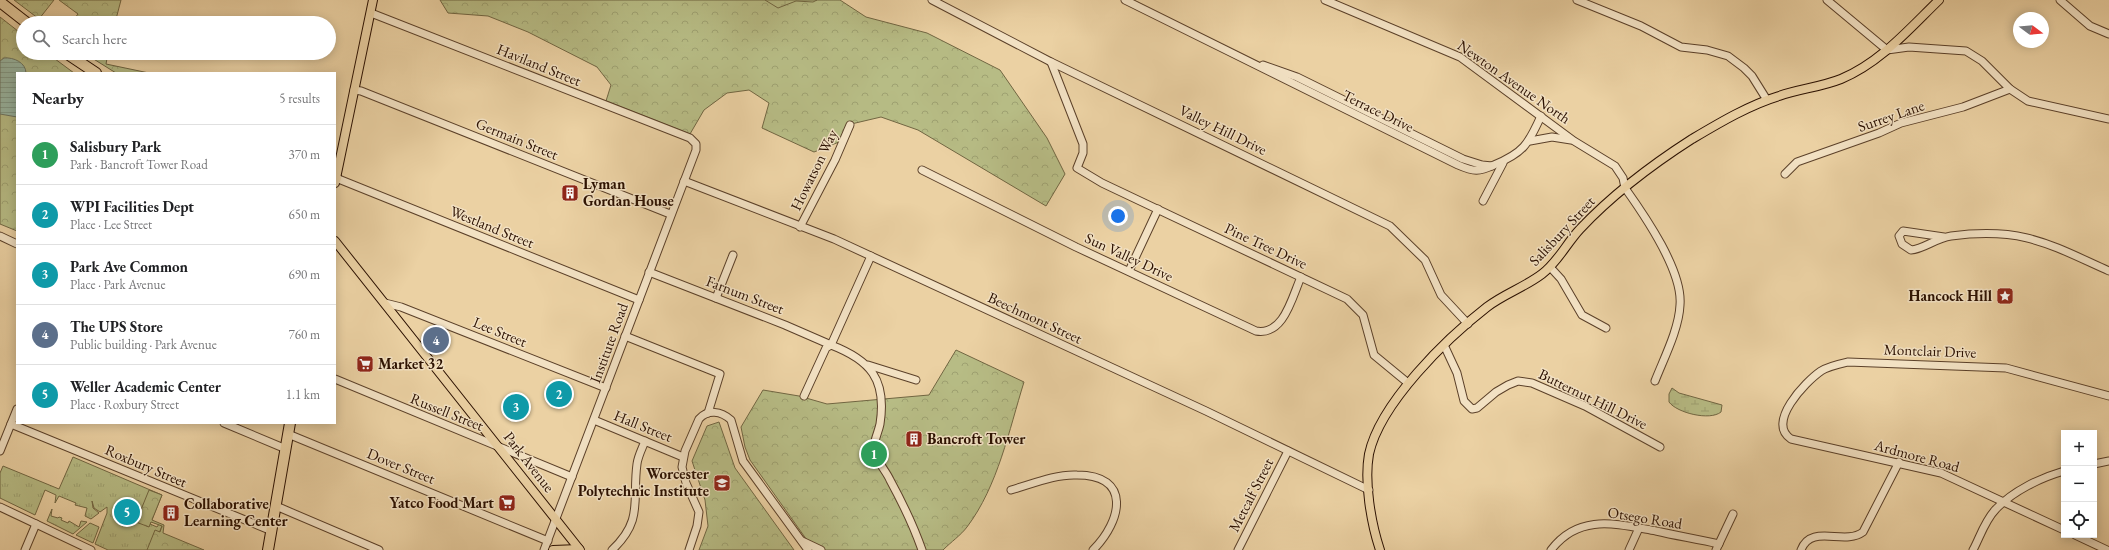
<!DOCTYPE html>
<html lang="en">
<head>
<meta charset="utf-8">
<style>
  :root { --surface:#fff; --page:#f2f2f2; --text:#202124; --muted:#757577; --line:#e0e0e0; --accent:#ea580c }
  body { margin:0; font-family:"EB Garamond",serif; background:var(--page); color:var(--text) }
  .controls { position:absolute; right:12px; bottom:12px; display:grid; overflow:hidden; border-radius:0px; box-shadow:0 2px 10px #0003 }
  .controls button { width:36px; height:36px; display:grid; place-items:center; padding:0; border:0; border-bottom:1px solid var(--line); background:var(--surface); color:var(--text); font:20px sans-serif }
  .compass { position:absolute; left:2013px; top:12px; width:36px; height:36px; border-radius:50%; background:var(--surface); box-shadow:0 2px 10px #0003; rotate:106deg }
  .you { position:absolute; left:1118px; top:216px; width:14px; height:14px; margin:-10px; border:3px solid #fff; border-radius:50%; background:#1a73e8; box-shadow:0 0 0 6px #1a73e833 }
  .badge { display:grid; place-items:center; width:26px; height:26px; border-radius:50%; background:var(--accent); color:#fff; font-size:13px; font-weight:700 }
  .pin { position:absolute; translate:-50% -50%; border:2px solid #fff; box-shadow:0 1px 4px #0006 }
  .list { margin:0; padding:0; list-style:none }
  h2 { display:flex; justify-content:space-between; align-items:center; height:52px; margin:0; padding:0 16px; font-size:17px }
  h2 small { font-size:13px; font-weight:400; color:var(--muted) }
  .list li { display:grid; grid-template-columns:26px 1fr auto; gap:12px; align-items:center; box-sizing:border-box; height:60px; padding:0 16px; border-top:1px solid var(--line) }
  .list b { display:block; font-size:15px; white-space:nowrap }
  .list p { margin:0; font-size:13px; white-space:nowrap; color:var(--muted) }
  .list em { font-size:13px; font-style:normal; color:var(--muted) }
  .icon { flex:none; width:22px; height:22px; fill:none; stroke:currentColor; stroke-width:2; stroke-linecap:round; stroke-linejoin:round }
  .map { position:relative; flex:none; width:2109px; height:550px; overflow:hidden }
  .search { position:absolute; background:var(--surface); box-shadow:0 2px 10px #0003; left:16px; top:16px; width:320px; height:44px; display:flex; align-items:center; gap:10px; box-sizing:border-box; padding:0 14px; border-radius:22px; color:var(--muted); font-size:15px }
  .panel { position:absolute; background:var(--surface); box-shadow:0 2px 10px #0003; left:16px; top:72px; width:320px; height:352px; border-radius:0px }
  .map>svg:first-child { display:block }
</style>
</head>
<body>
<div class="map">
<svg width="2109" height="550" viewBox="0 0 2109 550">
  <defs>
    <pattern id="grass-tufts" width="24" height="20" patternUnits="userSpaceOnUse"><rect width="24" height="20" fill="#b7bc85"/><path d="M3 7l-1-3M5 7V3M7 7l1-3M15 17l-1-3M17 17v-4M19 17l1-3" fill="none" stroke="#9ea171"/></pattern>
    <pattern id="forest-crowns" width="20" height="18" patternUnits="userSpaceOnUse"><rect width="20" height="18" fill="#b7bc85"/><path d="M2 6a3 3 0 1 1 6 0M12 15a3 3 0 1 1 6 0" fill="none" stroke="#9ea171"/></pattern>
    <pattern id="wetland-marsh" width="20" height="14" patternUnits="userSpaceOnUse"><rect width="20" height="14" fill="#b7bc85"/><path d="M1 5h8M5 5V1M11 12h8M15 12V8" fill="none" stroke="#9ea171"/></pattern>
    <pattern id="water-rules" width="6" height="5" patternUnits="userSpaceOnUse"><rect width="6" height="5" fill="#98b7a4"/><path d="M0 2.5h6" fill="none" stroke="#839c8b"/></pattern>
  </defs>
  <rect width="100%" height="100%" fill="#ebd1a3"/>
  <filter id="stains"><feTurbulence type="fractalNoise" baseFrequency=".005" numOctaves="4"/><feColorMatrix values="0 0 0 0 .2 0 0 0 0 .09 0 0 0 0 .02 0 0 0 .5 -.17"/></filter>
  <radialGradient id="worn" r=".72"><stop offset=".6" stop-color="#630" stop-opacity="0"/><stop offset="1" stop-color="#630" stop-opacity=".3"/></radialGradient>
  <g fill="url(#grass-tufts)" stroke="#716642">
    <path d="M73,457l89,38 -12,29 7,3 2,-3 3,2 -10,24h-44l-13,-6 12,-31v-6l-7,5 -6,-4 -2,-7 1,7 6,5 -8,6 -6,-3 2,-8 -12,-3 1,-2 -17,-7 -4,7 1,-8 -11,-5 -10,25 -35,-17v-25l3,-7 56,23z"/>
    <path d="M52,509l-1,7 7,2 1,-1 3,1 -1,2 7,3 1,-2 10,6 2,-6 6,1 -14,12 -26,-13z"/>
    <path d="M90,523l9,4 -6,16 -17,-8z"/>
  </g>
  <g fill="url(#forest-crowns)" stroke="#716642">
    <path d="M14,0h40l-15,19z"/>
    <path d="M59,0h62l-6,23h-44l7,-9z"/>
    <path d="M440,0h400l26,17 61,16 73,37 47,68 18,36 -19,32 -128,-76 -37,-13 -34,8 -8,17 -25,10 -52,-24 7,-25 -20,-13 -22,3 -23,17 -14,24 -84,-33 5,-16 -14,-18 -69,-35 -40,-16 -40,-3z"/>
    <path d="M0,17l23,18v18h24l27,20h-57v158l-17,-7z"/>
    <path d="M84,53h24l-2,11 43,9h-33z"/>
    <path d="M956,350l68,32c-15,48 -26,104 -57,145 -6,8 -16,15 -24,23h-129l-64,-90 -5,-13 -4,-20 22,-37 36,6 28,8 102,-9z"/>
    <path d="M719,422l16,46 59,82h-95l9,-24 -3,-26 -13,-39 15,-35z"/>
    <path d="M149,490l13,5 -10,25 12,5 -1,8 41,17h-57l8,-20 5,2 2,-6 -11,-4 -2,5 -13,-5z"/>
  </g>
  <g fill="url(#wetland-marsh)" stroke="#716642">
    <path d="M765,0h52l-4,2 -17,-1 -18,7z"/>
    <path d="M1672,388l7,5 43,12 -1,7c-11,9 -44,1 -52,-10v-8z"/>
  </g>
  <path fill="url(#water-rules)" stroke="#6c7462" d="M4,58c10,-1 22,5 22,15h-9v44l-17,-3v-53z"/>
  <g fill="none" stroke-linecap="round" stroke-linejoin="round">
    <g stroke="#5b4029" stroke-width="9">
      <g id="minor">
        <path d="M932,0l119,62 339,164 35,34 16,35 27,29"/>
        <path d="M1125,0l333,165c16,7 21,7 36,0 29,-12 34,-20 47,-49"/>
        <path d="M1325,0l135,57 114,84 41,25 8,12 2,10c20,28 58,83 55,117 -1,24 -16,53 -25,76"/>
        <path d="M1577,0l64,26 40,21 26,3 21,6 16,12 8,8 15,24"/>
        <path d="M1827,0l60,50 22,-3 57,4 16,10 28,28 18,12 81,18"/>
        <path d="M2060,0l30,26 19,8"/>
        <path d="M371,13l319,125 6,6v6l-152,400"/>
        <path d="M1051,62l32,82v9l-6,15 25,15 245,116 16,16 11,40 34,28"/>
        <path d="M1263,65l34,12 166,82 19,6 10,1"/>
        <path d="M354,90l7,1 309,123"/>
        <path d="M1530,141l22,-4 19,3"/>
        <path d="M922,170l154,77 180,84c28,5 36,-34 45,-54"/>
        <path d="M1785,174l12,-12 82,-29 22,-10 62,-16 47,-18"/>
        <path d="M336,178l303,122"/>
        <path d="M684,181l150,58 372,172 163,79"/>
        <path d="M1483,201l20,-38"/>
        <path d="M800,227l35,-67 15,-35"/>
        <path d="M0,236l17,8"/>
        <path d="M1944,237l-41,-6 -4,5 3,8 9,6c13,-1 25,-12 40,-14 71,-9 96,7 158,35"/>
        <path d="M871,256l-40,89c39,15 56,34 49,79 -2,10 -8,19 -5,29 3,10 11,18 15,27 12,22 24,47 32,70"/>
        <path d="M1550,267l11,12 21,36 24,13"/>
        <path d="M1129,271l29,-62"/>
        <path d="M649,272l136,53 46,20"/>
        <path d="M716,298l17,-43"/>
        <path d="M385,303l16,4 205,81"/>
        <path d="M625,336l95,38 -12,39"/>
        <path d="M1444,345l13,28 7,28 8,8 5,-1 19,-16 12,-7 10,-4 14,2 53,23 75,41"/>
        <path d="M868,365l48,15"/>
        <path d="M335,379l237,98"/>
        <path d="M804,396l22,-48 5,-3"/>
        <path d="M594,420l89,37"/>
        <path d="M224,423l62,26"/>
        <path d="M11,424l261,107"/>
        <path d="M288,434l260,107"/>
        <path d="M0,451l17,-42"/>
        <path d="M2094,464l15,-3"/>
        <path d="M1011,490c21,-6 44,-16 66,-15 55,0 45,46 16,75"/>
        <path d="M276,506l103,44"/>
        <path d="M0,507l91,43"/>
        <path d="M2064,530l-123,-57 -150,-34c-25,-16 14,-57 30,-68 8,-5 18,-7 27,-9l158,6 103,28"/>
        <path d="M2075,535l32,15"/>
        <path d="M802,541l19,9"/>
        <path d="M25,550l11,-26"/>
        <path d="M612,550c32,-30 20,-50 25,-86 1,-8 5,-15 8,-23"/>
        <path d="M689,550l8,-24 2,-14 -13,-29 -4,-16 3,-16 14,-32c9,-10 22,-8 32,1l12,41 65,89"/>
        <path d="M1238,550l50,-99"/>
        <path d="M1551,550c28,-37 65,-26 105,-19 21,5 42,8 63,13"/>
        <path d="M1629,550l10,-22"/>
        <path d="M1716,550l17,-36"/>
        <path d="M1801,550c10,-27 43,-4 62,-18l36,-70"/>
        <path d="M1973,550c7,-13 12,-30 23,-41 17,-18 44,-31 68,-38"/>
      </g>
    </g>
    <g stroke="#2b1000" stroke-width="10">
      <g id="major">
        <path d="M335,183l38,-183"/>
        <path d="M335,241l245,309"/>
        <path d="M553,550l26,-1"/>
        <path d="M1380,550c-9,-27 -16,-68 -11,-96 11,-51 78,-116 118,-147 17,-13 38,-20 55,-33 16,-12 24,-30 38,-45 32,-34 73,-65 112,-90 27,-16 57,-34 87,-43 20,-7 42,-9 62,-17 39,-16 68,-50 98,-79"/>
      </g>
    </g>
    <g stroke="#2b1000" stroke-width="12">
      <g id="highway">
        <path d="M0,2l27,21"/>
        <path d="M66,53l30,20"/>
        <path d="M335,180l1,-2"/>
        <path d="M268,550l22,-127"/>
      </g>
    </g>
    <use href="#minor" stroke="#f2e1c3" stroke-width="7"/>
    <use href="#major" stroke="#ebd1a3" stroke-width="8"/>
    <use href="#highway" stroke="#ebd1a3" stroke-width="10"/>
  </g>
  <defs>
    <g id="building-square" transform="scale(0.9)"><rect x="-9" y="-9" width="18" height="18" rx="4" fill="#8f2418" stroke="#f2e1c3"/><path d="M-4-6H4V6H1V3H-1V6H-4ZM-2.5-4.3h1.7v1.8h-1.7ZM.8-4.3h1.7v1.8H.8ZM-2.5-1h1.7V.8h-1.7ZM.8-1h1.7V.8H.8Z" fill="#fff"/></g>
    <g id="sight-square" transform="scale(0.9)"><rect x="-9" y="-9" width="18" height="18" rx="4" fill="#8f2418" stroke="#f2e1c3"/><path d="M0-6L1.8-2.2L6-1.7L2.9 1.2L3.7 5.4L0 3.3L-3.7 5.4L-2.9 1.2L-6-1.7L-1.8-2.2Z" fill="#fff"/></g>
    <g id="supermarket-square" transform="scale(0.9)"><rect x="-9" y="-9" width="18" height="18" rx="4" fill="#8f2418" stroke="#f2e1c3"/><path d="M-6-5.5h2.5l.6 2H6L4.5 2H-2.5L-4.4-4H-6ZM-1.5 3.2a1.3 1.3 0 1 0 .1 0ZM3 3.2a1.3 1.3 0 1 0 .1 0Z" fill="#fff"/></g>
    <g id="university-square" transform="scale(0.9)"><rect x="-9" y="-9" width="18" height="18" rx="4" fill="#8f2418" stroke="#f2e1c3"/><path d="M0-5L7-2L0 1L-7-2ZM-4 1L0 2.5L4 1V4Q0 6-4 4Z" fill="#fff"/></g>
  </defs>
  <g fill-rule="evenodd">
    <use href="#building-square" x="570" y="193"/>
    <use href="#sight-square" x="2005" y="296"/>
    <use href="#supermarket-square" x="365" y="364"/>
    <use href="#building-square" x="914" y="439"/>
    <use href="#university-square" x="722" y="483"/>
    <use href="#supermarket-square" x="507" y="503"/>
    <use href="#building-square" x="171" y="513"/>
  </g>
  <g text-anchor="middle" stroke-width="3" stroke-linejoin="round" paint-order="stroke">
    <g font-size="15" fill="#2b1000" stroke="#f2e1c3">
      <text transform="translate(539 65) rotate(22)" y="5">Haviland Street</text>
      <text transform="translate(1514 82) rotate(35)" y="5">Newton Avenue North</text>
      <text transform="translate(1378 111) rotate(26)" y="5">Terrace Drive</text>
      <text transform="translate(1891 116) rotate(-19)" y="5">Surrey Lane</text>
      <text transform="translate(1223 130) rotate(26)" y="5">Valley Hill Drive</text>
      <text transform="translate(517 139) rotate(22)" y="5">Germain Street</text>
      <text transform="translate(814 170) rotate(-64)" y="5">Howatson Way</text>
      <text transform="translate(492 227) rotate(22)" y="5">Westland Street</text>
      <text transform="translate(1562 231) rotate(-47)" y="5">Salisbury Street</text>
      <text transform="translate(1266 246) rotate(25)" y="5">Pine Tree Drive</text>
      <text transform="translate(1129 257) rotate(25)" y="5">Sun Valley Drive</text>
      <text transform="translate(745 295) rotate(21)" y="5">Farnum Street</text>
      <text transform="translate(1035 318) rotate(25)" y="5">Beechmont Street</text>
      <text transform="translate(500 332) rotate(22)" y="5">Lee Street</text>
      <text transform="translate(609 343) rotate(-70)" y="5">Institute Road</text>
      <text transform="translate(1930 351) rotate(2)" y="5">Montclair Drive</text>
      <text transform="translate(1593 399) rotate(26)" y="5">Butternut Hill Drive</text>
      <text transform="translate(447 412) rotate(22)" y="5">Russell Street</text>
      <text transform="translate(643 426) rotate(22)" y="5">Hall Street</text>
      <text transform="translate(1917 456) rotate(15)" y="5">Ardmore Road</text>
      <text transform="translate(529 462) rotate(52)" y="5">Park Avenue</text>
      <text transform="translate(146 466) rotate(23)" y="5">Roxbury Street</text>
      <text transform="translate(401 466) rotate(22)" y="5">Dover Street</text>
      <text transform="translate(1251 495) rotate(-63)" y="5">Metcalf Street</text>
      <text transform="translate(1645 518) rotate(9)" y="5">Otsego Road</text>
    </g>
    <g font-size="15" font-weight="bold" fill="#2b1000" stroke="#f2e1c3" text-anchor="start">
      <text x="583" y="189">Lyman<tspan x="583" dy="17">Gordan House</tspan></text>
      <text x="1992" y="301" text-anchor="end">Hancock Hill</text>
      <text x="378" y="369">Market 32</text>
      <text x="927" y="444">Bancroft Tower</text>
      <text x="709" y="479" text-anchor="end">Worcester<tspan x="709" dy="17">Polytechnic Institute</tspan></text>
      <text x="494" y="508" text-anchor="end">Yatco Food Mart</text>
      <text x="184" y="509">Collaborative<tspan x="184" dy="17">Learning Center</tspan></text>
    </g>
  </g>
  <rect width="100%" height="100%" filter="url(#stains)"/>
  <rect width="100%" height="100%" fill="url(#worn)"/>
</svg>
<div class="controls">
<button>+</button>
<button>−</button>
<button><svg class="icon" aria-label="locate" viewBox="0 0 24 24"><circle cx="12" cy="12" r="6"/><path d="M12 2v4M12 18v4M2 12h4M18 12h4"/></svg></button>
</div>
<svg class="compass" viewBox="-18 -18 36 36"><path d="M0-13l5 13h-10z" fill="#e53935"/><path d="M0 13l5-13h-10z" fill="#757577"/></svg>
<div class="you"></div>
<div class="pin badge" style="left:874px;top:454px;background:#2e9e5b">1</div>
<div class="pin badge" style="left:559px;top:394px;background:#0f9aa8">2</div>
<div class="pin badge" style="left:516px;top:407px;background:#0f9aa8">3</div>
<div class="pin badge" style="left:436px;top:340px;background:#5c6f8a">4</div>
<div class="pin badge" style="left:127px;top:512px;background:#0f9aa8">5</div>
<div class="search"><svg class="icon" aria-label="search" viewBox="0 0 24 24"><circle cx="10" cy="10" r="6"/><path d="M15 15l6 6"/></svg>Search here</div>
<section class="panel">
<h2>Nearby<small>5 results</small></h2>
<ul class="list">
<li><span class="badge" style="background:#2e9e5b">1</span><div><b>Salisbury Park</b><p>Park · Bancroft Tower Road</p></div><em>370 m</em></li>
<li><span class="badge" style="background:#0f9aa8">2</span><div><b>WPI Facilities Dept</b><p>Place · Lee Street</p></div><em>650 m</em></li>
<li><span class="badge" style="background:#0f9aa8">3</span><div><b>Park Ave Common</b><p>Place · Park Avenue</p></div><em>690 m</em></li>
<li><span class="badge" style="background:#5c6f8a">4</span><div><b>The UPS Store</b><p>Public building · Park Avenue</p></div><em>760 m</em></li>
<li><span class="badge" style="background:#0f9aa8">5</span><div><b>Weller Academic Center</b><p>Place · Roxbury Street</p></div><em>1.1 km</em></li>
</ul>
</section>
</div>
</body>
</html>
